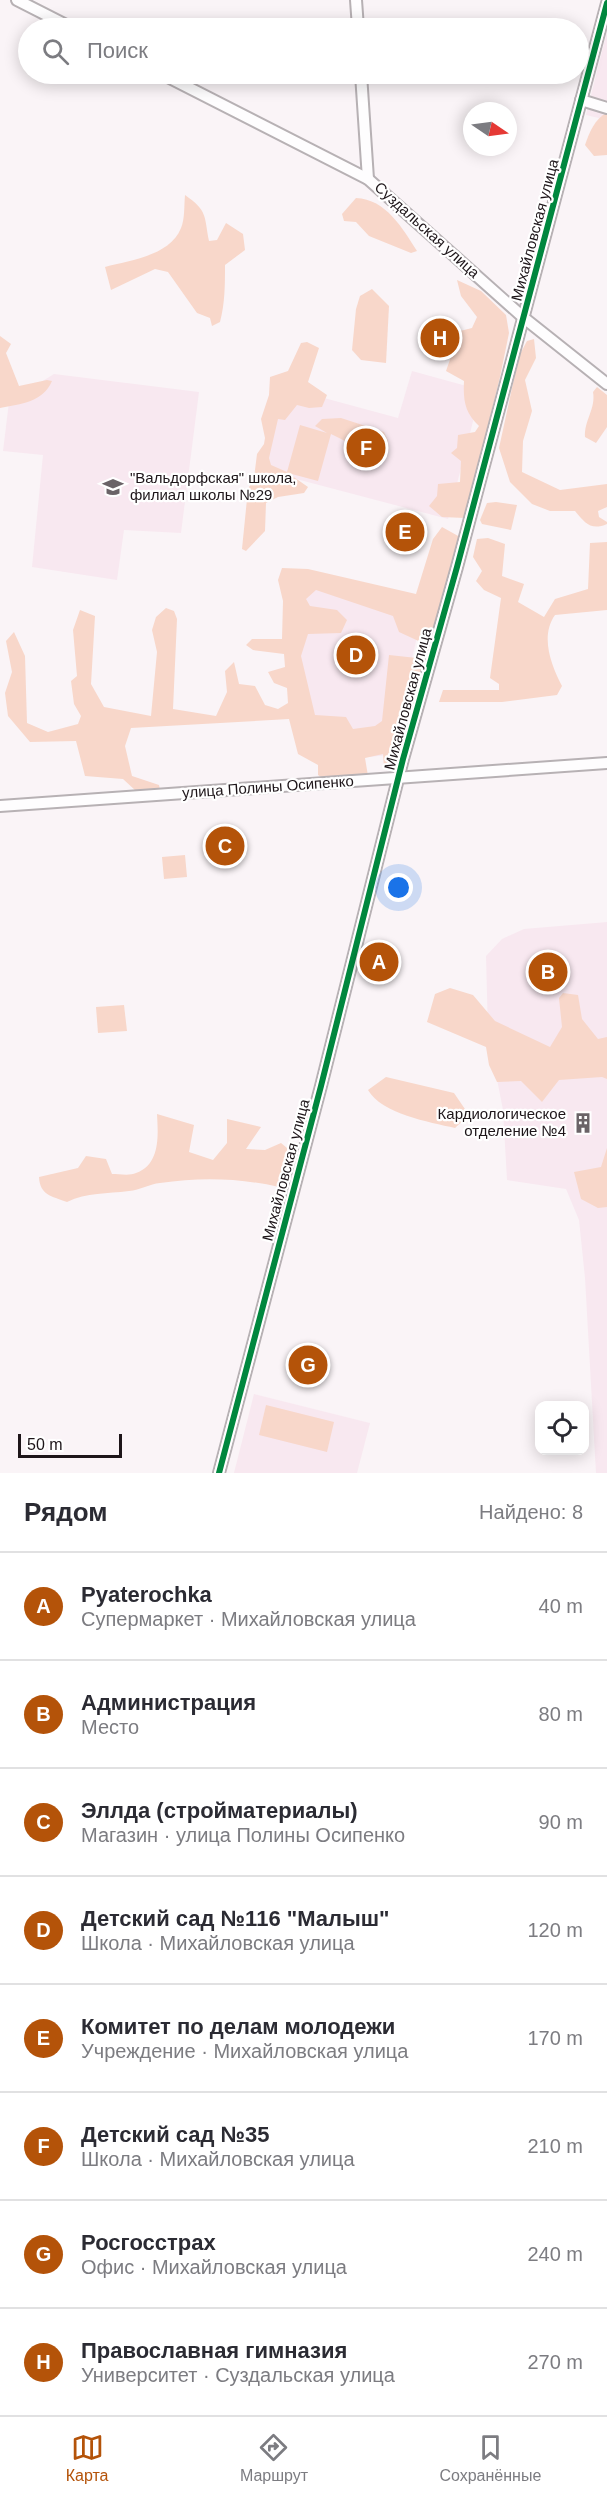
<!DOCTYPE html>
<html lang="ru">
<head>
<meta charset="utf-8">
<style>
  :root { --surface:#fff; --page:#f7f7f7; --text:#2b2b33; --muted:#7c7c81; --line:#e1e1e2; --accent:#b45309 }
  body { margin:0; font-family:Helvetica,sans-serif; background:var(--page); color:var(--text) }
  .controls { position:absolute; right:18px; bottom:18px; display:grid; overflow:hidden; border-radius:12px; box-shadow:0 3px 15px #0003 }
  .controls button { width:54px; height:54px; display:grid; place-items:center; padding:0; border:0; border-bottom:2px solid var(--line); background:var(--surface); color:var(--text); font:30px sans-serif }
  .compass { position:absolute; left:463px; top:102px; width:54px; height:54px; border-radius:50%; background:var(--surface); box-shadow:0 3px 15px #0003; rotate:103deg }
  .scale { position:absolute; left:18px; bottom:15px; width:104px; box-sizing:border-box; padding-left:6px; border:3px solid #1d1519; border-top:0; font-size:16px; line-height:21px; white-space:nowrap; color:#1d1519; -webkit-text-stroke:4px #fff; paint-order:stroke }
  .you { position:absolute; left:399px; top:888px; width:21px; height:21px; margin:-15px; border:4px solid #fff; border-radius:50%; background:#1a73e8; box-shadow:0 0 0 9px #1a73e833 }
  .badge { display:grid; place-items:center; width:39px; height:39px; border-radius:50%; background:var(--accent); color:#fff; font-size:20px; font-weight:700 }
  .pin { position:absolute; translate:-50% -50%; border:3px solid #fff; box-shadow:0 2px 6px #0006 }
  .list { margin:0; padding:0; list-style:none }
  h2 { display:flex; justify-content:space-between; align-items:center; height:78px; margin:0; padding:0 24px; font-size:26px }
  h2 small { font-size:20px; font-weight:400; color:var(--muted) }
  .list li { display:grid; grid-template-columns:39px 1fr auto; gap:18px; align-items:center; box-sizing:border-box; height:108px; padding:0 24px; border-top:2px solid var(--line) }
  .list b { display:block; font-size:22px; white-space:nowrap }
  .list p { margin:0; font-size:20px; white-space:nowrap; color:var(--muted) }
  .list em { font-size:20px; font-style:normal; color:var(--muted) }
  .icon { flex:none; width:33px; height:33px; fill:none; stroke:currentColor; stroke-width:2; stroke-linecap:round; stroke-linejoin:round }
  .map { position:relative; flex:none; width:607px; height:1473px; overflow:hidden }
  .search { position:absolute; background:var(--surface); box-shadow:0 3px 15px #0003; left:18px; right:18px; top:18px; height:66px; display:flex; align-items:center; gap:15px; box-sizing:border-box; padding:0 21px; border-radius:33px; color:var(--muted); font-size:22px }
  .sheet { height:942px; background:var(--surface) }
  nav { display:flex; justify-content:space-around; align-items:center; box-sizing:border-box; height:84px; border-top:2px solid var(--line); background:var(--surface); font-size:16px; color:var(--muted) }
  nav a { display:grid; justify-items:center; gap:3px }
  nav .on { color:var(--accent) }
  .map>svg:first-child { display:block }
</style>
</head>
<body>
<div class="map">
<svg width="607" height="1473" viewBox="0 0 607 1473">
  <rect width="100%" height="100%" fill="#faf4f7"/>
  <g fill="#f8e8f0">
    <path d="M607,32v88l-21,-5z"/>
    <path d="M412,371l69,19 -33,129 -186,-49 14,-85 122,33z"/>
    <path d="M54,374l145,18 -18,141 -57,-3 -7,50 -85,-13 11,-112 -40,-4 6,-49z"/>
    <path d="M291,574l133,32 -34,149 -78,7z"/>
    <path d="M607,922v551h-11l-11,-195 -6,-58 -13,-31 -59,-9 -4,-70 -15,-77 -2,-77 16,-17 22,-10z"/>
    <path d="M254,1394l116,29 -13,50h-123z"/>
  </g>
  <g fill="#f8d7ca">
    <path d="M607,113v42l-13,1 -9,-11c4,-12 10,-27 22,-32z"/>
    <path d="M185,195c23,16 19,21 24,46l8,-1 9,-17 17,11 2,16 -20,15c0,20 0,38 -5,57l-8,4 -2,-8 -13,-5 -29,-41 -13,-3 -44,21 -6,-23c25,-7 65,-11 76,-39 4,-9 3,-23 4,-33z"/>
    <path d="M356,198c30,1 47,31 61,53l-6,2 -42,-17 -13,-14 -12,-1 -2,-7z"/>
    <path d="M457,280l24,11 25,24 3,18 -9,44 -35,141 -23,-1 -13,-11 8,-10 1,-12 22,-2 1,-21 -10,-8 6,-5 1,-13 17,-3 4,-6c-14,-13 -16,-25 -15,-45l-18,-10 14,-40 12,-3 5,-11 -16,-21z"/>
    <path d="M372,289l17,17 -3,57 -25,-3 -9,-10 4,-41 4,-13z"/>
    <path d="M0,336l11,8 -5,9 13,33 28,-6 5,1c-9,21 -31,23 -52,27z"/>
    <path d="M534,339l2,19 -11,22 7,31 -9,30 -1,31 38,18 47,-6v23l-9,4 1,6 8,5v2c-16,7 -22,-1 -32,-13h-25l-18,-7 -22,-22 -11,-34 20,-92 8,-15z"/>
    <path d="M307,342l12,6 -11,34 19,13 -5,12 -13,1 -12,-3 -12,15 -7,-1 -9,39 2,7 16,7 13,-47 27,8 -12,-7 7,-7 19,-1 43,14 4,9 -3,7 -40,-7 -14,-7 -13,47 -30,-8 20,14 -4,6 -26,4 -12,6 -1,28 -19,20 -4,-2 6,-60 6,-11 3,-24 7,-10 1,-6 -4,-19 8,-24 1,-18 18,-6 13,-28z"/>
    <path d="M597,387l10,8v32l-11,16 -11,-6c-1,-17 11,-28 8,-45z"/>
    <path d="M496,502l21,3 -6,25 -29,-6 -2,-4 7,-17z"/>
    <path d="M442,527l18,10 -29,102 -6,5 -26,-12 -6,-16 -77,-26 -10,9 4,7 27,4 10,10 -6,13 -33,1 -7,22 14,59 31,2 7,12 22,-3 7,-5 7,-66 37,4 -31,110 -11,-1 -1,-14 -18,4 3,18 -41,5 -9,-6v-10l-20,-11 -9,-35 -158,9 -6,18 7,30 27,9 1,5 -24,1 -13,-12 -38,-3 -9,-35 -46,1 -22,-26 -3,-23 7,-21 -6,-31 8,-9 11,24 2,67 21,9 30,-8 3,-8 -7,-12 -3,-23 6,-5 -4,-46 7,-20 15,6 -4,68 13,23 47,9 6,-64 -5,-22 4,-13 10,-9 8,3 3,8 -4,90 43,7 11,-24 -2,-21 9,-9 5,22 16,2 10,19 13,4 10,-6 -1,-15 -13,-5 -6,-11 17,-5 -1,-13 -31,-4 -7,-5 6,-6h30l1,-38 -5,-21 4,-12 26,1 108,25 17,-55z"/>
    <path d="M488,538l17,6 -3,32 22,8 -6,18 26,15 11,-18 33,-10 2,-46 17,-1v68l-52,5c-15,21 -4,50 7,71l-5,9 -55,7h-63l4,-12h56v-6l-9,-6 11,-80 -17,-8 -8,-9 6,-10 -9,-14 4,-18z"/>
    <path d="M185,855l2,22 -23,2 -2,-22z"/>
    <path d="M450,988l23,7 22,26 55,26 12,-20 -3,-29 4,-5 15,2 4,24 16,20 9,-2v42l-5,-2 -43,3 -17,22 -21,-21 -24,1 -8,-17 -3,-18 -59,-25 8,-28z"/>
    <path d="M124,1005l3,26 -29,2 -2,-26z"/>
    <path d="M386,1077l68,16 15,22 -14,13c-26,-6 -73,-14 -87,-38z"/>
    <path d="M157,1114l37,11 -5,27 24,8 14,-17v-24l34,8 -15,22 19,1 16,-7 6,5v18l-8,21c-39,-9 -79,-10 -119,-4 -10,1 -20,7 -31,8 -22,3 -42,1 -62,11 -16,-6 -27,-7 -28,-25l39,-9 8,-12 20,3 6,15c7,0 18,2 24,-1 25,-9 22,-39 21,-59z"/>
    <path d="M607,1148v59l-9,1 -17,-9 -7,-27 27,-5z"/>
    <path d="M266,1405l68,17 -7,30 -68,-17z"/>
  </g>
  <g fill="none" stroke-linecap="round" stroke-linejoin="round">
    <g stroke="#b7b1b4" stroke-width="14">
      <g id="minor">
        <path d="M17,0l55,28"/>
        <path d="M356,0l2,28"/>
        <path d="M162,74l206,105 156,139 83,66"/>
        <path d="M361,74l7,105"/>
        <path d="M581,100l26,8"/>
        <path d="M0,806l607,-43"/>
        <path d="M219,1473l102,-387 82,-327 54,-192 150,-564"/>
      </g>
    </g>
    <use href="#minor" stroke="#fefdfe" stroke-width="10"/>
    <g stroke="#fff" stroke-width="10">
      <path id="cycleway" d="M219,1473l102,-387 82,-327 54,-192 150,-564"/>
    </g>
    <use href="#cycleway" stroke="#00873e" stroke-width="6"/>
  </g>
  <defs>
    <g id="school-bare" transform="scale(1.62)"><path d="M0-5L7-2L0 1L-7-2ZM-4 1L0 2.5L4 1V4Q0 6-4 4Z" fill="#6a6367" stroke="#fff" stroke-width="2.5" paint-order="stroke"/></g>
    <g id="building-bare" transform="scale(1.62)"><path d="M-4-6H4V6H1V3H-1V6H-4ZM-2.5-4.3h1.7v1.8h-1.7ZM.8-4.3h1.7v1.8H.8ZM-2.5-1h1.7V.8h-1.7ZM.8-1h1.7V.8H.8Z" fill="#6a6367" stroke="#fff" stroke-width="2.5" paint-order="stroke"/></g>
  </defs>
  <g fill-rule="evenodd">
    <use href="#school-bare" x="113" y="487"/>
    <use href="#building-bare" x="583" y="1123"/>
  </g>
  <g text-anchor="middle" stroke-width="4.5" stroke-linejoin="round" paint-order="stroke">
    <g font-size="15" fill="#1d1519" stroke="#fff">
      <text transform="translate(427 230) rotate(42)" y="5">Суздальская улица</text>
      <text transform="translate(535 230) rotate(-75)" y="5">Михайловская улица</text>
      <text transform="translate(408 699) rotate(-75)" y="5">Михайловская улица</text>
      <text transform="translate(268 787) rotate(-4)" y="5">улица Полины Осипенко</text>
      <text transform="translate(286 1170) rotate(-75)" y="5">Михайловская улица</text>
    </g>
    <g font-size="15" fill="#1d1519" stroke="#fff" text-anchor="start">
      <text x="130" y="483">"Вальдорфская" школа,<tspan x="130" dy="17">филиал школы №29</tspan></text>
      <text x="566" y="1119" text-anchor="end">Кардиологическое<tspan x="566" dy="17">отделение №4</tspan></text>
    </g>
  </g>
</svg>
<div class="controls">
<button><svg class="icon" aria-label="locate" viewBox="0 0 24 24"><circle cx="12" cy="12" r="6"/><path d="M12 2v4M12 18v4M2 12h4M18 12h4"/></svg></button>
</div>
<svg class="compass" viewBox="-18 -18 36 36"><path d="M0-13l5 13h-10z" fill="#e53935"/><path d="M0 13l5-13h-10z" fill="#7c7c81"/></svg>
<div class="scale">50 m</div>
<div class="you"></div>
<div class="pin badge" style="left:379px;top:962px">A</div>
<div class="pin badge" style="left:548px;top:972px">B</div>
<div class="pin badge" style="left:225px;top:846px">C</div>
<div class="pin badge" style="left:356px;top:655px">D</div>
<div class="pin badge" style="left:405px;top:532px">E</div>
<div class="pin badge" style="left:366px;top:448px">F</div>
<div class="pin badge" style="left:308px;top:1365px">G</div>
<div class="pin badge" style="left:440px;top:338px">H</div>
<div class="search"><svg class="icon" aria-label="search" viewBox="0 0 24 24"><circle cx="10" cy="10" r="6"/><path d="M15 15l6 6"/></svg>Поиск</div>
</div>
<section class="sheet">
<h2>Рядом<small>Найдено: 8</small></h2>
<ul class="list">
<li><span class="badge">A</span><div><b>Pyaterochka</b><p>Супермаркет · Михайловская улица</p></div><em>40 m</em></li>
<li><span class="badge">B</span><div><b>Администрация</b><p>Место</p></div><em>80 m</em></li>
<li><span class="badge">C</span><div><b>Эллда (стройматериалы)</b><p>Магазин · улица Полины Осипенко</p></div><em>90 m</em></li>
<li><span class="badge">D</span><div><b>Детский сад №116 &quot;Малыш&quot;</b><p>Школа · Михайловская улица</p></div><em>120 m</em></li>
<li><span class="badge">E</span><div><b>Комитет по делам молодежи</b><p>Учреждение · Михайловская улица</p></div><em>170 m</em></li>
<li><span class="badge">F</span><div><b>Детский сад №35</b><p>Школа · Михайловская улица</p></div><em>210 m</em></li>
<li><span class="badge">G</span><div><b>Росгосстрах</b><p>Офис · Михайловская улица</p></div><em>240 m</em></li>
<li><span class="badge">H</span><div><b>Православная гимназия</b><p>Университет · Суздальская улица</p></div><em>270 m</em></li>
</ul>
</section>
<nav>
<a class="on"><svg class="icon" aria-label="map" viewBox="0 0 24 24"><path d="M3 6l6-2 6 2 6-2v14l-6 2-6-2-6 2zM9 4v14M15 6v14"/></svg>Карта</a>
<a><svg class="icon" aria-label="directions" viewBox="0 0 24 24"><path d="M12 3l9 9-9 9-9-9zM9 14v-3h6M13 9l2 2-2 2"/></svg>Маршрут</a>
<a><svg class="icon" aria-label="saved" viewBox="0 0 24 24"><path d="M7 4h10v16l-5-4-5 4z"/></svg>Сохранённые</a>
</nav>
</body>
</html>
